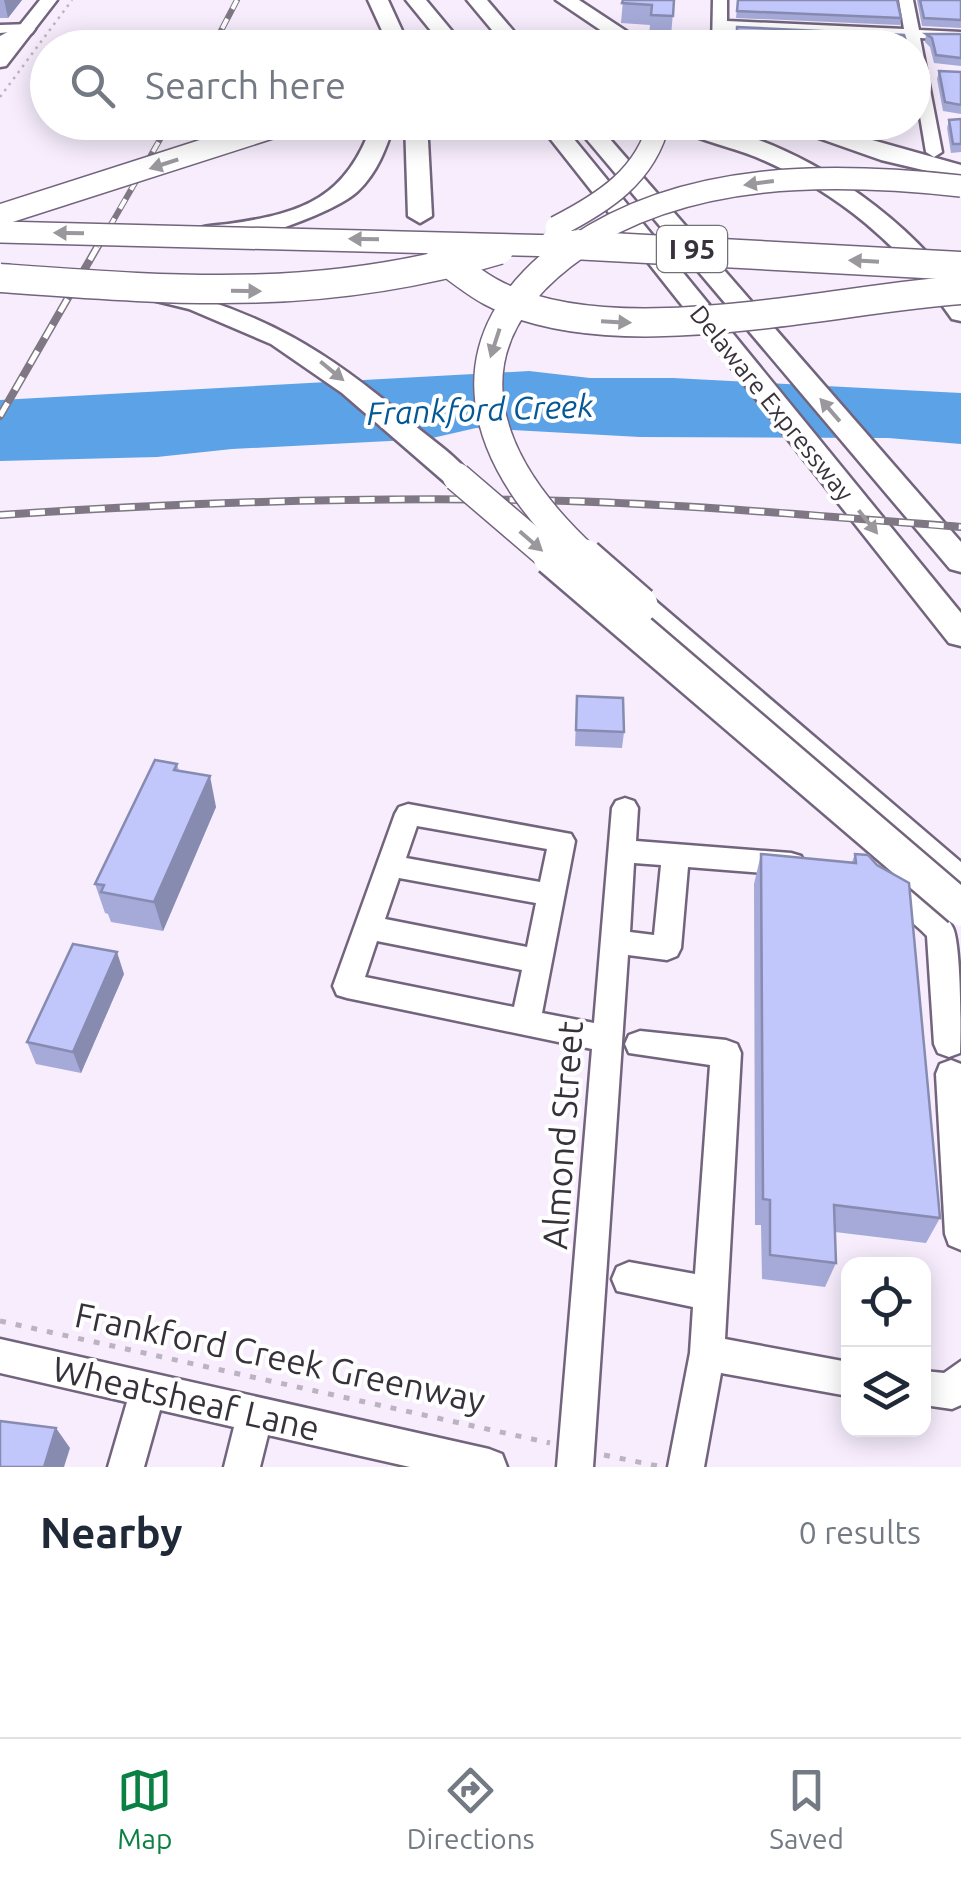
<!DOCTYPE html>
<html lang="en">
<head>
<meta charset="utf-8">
<style>
  :root { --surface:#fff; --page:#f6f6f7; --text:#1f2937; --muted:#747a83; --line:#e0e1e3; --accent:#0b8043 }
  body { margin:0; font-family:Ubuntu,sans-serif; background:var(--page); color:var(--text) }
  .controls { position:absolute; right:30px; bottom:30px; display:grid; overflow:hidden; border-radius:20px; box-shadow:0 5px 25px #0003 }
  .controls button { width:90px; height:90px; display:grid; place-items:center; padding:0; border:0; border-bottom:2px solid var(--line); background:var(--surface); color:var(--text); font:50px sans-serif }
  .list { margin:0; padding:0; list-style:none }
  h2 { display:flex; justify-content:space-between; align-items:center; height:130px; margin:0; padding:0 40px; font-size:42px }
  h2 small { font-size:32px; font-weight:400; color:var(--muted) }
  .icon { flex:none; width:55px; height:55px; fill:none; stroke:currentColor; stroke-width:2; stroke-linecap:round; stroke-linejoin:round }
  .map { position:relative; flex:none; width:961px; height:1467px; overflow:hidden }
  .search { position:absolute; background:var(--surface); box-shadow:0 5px 25px #0003; left:30px; right:30px; top:30px; height:110px; display:flex; align-items:center; gap:25px; box-sizing:border-box; padding:0 35px; border-radius:55px; color:var(--muted); font-size:38px }
  .sheet { height:270px; background:var(--surface) }
  nav { display:flex; justify-content:space-around; align-items:center; box-sizing:border-box; height:140px; border-top:2px solid var(--line); background:var(--surface); font-size:28px; color:var(--muted) }
  nav a { display:grid; justify-items:center; gap:5px }
  nav .on { color:var(--accent) }
  .map>svg:first-child { display:block }
</style>
</head>
<body>
<div class="map">
<svg width="961" height="1467" viewBox="0 0 961 1467">
  <rect width="100%" height="100%" fill="#f7edfd"/>
  <path fill="#5ca2e6" d="M529,371l61,7h83l288,15v51l-73,-6 -248,-1 -164,-9 -48,11 -196,10 -75,8 -157,4v-61z"/>
  <g fill="none" stroke-linecap="round" stroke-linejoin="round">
    <g stroke="#72647c" stroke-width="5">
      <g id="minor">
        <path d="M713,0h14v21l177,8 -5,-29h14l6,30 42,2v8l-41,-2 22,114 -8,5 -8,-5 -12,-71v-33h-6l-2,-10 -180,-8v18h-14z"/>
        <path d="M31,24v6l-31,3v-8z"/>
        <path d="M625,798l9,3 4,7 -2,33 155,12 10,3 4,8 -4,8 -10,3 -103,-8 -7,81 -4,8 -10,4 -39,-5 -35,512h-36l35,-418 -245,-51 -10,-3 -4,-9 62,-172 4,-7 9,-3 163,30 4,7 -33,172 52,10 18,-215 4,-7zM417,826l130,23 -7,33 -134,-24zM634,863l27,2 -7,70 -24,-3zM399,878l137,25 -9,44 -142,-28zM377,941l145,29 -8,37 -149,-30z"/>
        <path d="M886,874c23,8 56,31 67,54 8,17 8,105 7,125l-11,4 -11,-4 -4,-9 -7,-108c-12,-13 -48,-39 -55,-51l4,-8z"/>
        <path d="M640,1031l86,9 11,4 4,9 -16,286 123,23v34l-127,-23 -17,94h-36l22,-114 3,-46 -76,-16 -5,-12 5,-12 12,-5 66,12 15,-209 -81,-12 -4,-9 4,-9z"/>
        <path d="M951,1060l10,4v186l-12,-5 -4,-11 -9,-160 4,-10z"/>
        <path d="M0,1339l489,110 13,5 5,13h-97l-142,-32 -8,32h-36l10,-40 -74,-17 -16,57h-36l19,-65 -127,-29z"/>
        <path d="M961,1361v44l-9,4 -28,-4v-34l20,2z"/>
      </g>
    </g>
    <g stroke="#72647c" stroke-width="5">
      <path id="major" d="M40,0h17l-51,66 -6,1v-17z"/>
    </g>
    <g stroke="#72647c" stroke-width="5">
      <g id="highway">
        <path d="M368,0h20l22,48h-20z"/>
        <path d="M406,0h20l40,48h-21z"/>
        <path d="M467,0h20l41,48h-21z"/>
        <path d="M556,0h23l73,48h-25z"/>
        <path d="M25,23l10,6 -3,4 -32,18v-15z"/>
        <path d="M373,122h22c-9,26 -17,50 -37,69 -22,22 -143,68 -166,43 9,-10 23,-8 36,-10 77,-11 118,-26 145,-102z"/>
        <path d="M405,122h22l5,94 -12,7 -12,-7z"/>
        <path d="M537,122h23l401,491v33l-12,-3z"/>
        <path d="M572,122h23l366,420v30l-11,-3z"/>
        <path d="M669,122c91,0 200,67 260,133 11,11 29,28 32,43 0,7 0,16 0,23l-9,-2c-51,-74 -114,-127 -196,-162 -23,-10 -70,-19 -87,-35z"/>
        <path d="M773,122h35l153,43v14l-80,-19z"/>
        <path d="M149,284c113,27 178,66 265,141 19,16 44,32 58,52l-5,7h-20l-105,-91 -71,-49 -82,-35 -49,-12 -4,-5z"/>
        <path d="M640,594l11,3 310,265v39l-14,-5 -318,-283 -5,-8 5,-8z"/>
      </g>
    </g>
    <path stroke="#bcb3c1" stroke-width="2.5" stroke-dasharray="2.5 5" stroke-linecap="butt" d="M0,97l72,-97"/>
    <g stroke="#bcb3c1" stroke-width="5" stroke-dasharray="6 10" stroke-linecap="butt">
      <path d="M0,1321l550,122"/>
      <path d="M604,1455l54,11"/>
    </g>
    <use href="#minor" fill="#fff" fill-rule="evenodd"/>
    <use href="#major" fill="#fff" fill-rule="evenodd"/>
    <use href="#highway" fill="#fff" fill-rule="evenodd"/>
    <g stroke="#7f7884" stroke-width="6">
      <g id="rail-far1">
        <path d="M212,48l25,-48"/>
        <path d="M98,247l72,-125"/>
      </g>
    </g>
    <g stroke="#7f7884" stroke-width="8">
      <g id="rail">
        <path d="M0,416l99,-172"/>
        <path d="M0,515c189,-13 378,-19 568,-14 131,4 262,16 393,26"/>
      </g>
    </g>
    <use href="#rail-far1" stroke="#fff" stroke-width="4" stroke-dasharray="11" stroke-linecap="butt"/>
    <use href="#rail" stroke="#fff" stroke-width="5" stroke-dasharray="15" stroke-linecap="butt"/>
    <g stroke="#72647c" stroke-width="24" stroke-linecap="butt">
      <g id="highway-bridge-far2">
        <path d="M0,215l290,-93"/>
        <path d="M556,227c47,-24 90,-51 103,-105"/>
        <path d="M0,232l600,15"/>
        <path d="M574,247c112,-77 258,-75 387,-61"/>
      </g>
    </g>
    <g stroke="#72647c" stroke-width="31" stroke-linecap="butt">
      <g id="highway-bridge-far1">
        <path d="M554,244l407,22"/>
        <path d="M578,244c-141,97 -99,216 10,316"/>
        <path d="M441,257c16,12 33,26 50,35 118,65 339,7 470,-2"/>
        <path d="M0,278c179,13 324,25 499,-28"/>
        <path d="M457,477l97,83"/>
      </g>
    </g>
    <g stroke="#72647c" stroke-width="40" stroke-linecap="butt">
      <g id="highway-bridge">
        <path d="M551,557l410,351"/>
        <path d="M585,557l55,48"/>
      </g>
    </g>
    <use href="#highway-bridge-far2" stroke="#fff" stroke-width="21"/>
    <use href="#highway-bridge-far1" stroke="#fff" stroke-width="28"/>
    <use href="#highway-bridge" stroke="#fff" stroke-width="35"/>
  </g>
  <g fill="#a6aad8">
    <path d="M0,0h22l-14,18h-8z"/>
    <path d="M623,0h51l-3,36 -22,-1 1,-10 -29,-2z"/>
    <path d="M738,0l163,18 -1,7 -164,-7z"/>
    <path d="M917,0h44v28l-39,-2z"/>
    <path d="M737,27l168,11 -1,7h-52l-1,3h-4l-75,-9v9h-36z"/>
    <path d="M926,34h35v32l-27,-3 -4,-16 -5,-5z"/>
    <path d="M939,71l22,1v42l-18,-3 -6,-32z"/>
    <path d="M961,119v33l-10,1 -4,-25 2,-8z"/>
    <path d="M577,696l47,36 -2,16 -47,-2z"/>
    <path d="M177,764l2,7 37,36 -53,124 -52,-9 -3,-8 -3,-1 -10,-29z"/>
    <path d="M761,854l91,8 3,-8 85,364 -14,25 -91,-11 1,31 -11,24 -63,-8 -1,-54h-6l-1,-341z"/>
    <path d="M124,974l-43,99 -45,-9 -9,-22z"/>
  </g>
  <g fill="#878bb0">
    <path d="M4,0h18l-14,18z"/>
    <path d="M210,776l6,31 -53,124 -9,-29z"/>
    <path d="M117,952l7,22 -43,99 -8,-21z"/>
    <path d="M56,1428l14,20 -6,19h-20z"/>
  </g>
  <g fill="#c1c6fb" stroke="#878bb0" stroke-width="2.5">
    <path d="M623,0h51l-1,16 -22,-1 1,-10 -30,-2z"/>
    <path d="M738,0h159l4,18 -164,-7z"/>
    <path d="M920,0h41v20l-37,-2z"/>
    <path d="M737,27l167,8 1,3h-53v3l-80,-9 1,11 -8,-1v5l-28,-1z"/>
    <path d="M926,34h35v24l-25,-3 -4,-17z"/>
    <path d="M939,71l22,1v33l-16,-3z"/>
    <path d="M961,119v25h-8l-4,-24z"/>
    <path d="M577,696l46,2 1,34 -48,-2z"/>
    <path d="M155,760l22,4 -3,6 36,6 -56,126 -53,-10 3,-7 -9,-1z"/>
    <path d="M761,854l95,9 -1,-9 13,1 9,10 32,18 31,335 -106,-13 2,58 -66,-8v-55l-7,-1z"/>
    <path d="M73,944l44,8 -44,100 -46,-10z"/>
    <path d="M0,1421l56,7 -12,39h-44z"/>
  </g>
  <defs><path id="oneway-solid" d="M-6-.8H1V-3.2L6.5 0L1 3.2V.8H-6Z" transform="scale(2.5)"/></defs>
  <g fill="#9b989d">
    <use href="#oneway-solid" transform="translate(164 164) rotate(162)"/>
    <use href="#oneway-solid" transform="translate(759 183) rotate(172)"/>
    <use href="#oneway-solid" transform="translate(69 233) rotate(-179)"/>
    <use href="#oneway-solid" transform="translate(364 239) rotate(-179)"/>
    <use href="#oneway-solid" transform="translate(864 261) rotate(-177)"/>
    <use href="#oneway-solid" transform="translate(246 291) rotate(1)"/>
    <use href="#oneway-solid" transform="translate(616 322) rotate(3)"/>
    <use href="#oneway-solid" transform="translate(495 343) rotate(108)"/>
    <use href="#oneway-solid" transform="translate(332 371) rotate(39)"/>
    <use href="#oneway-solid" transform="translate(830 410) rotate(-131)"/>
    <use href="#oneway-solid" transform="translate(868 522) rotate(51)"/>
    <use href="#oneway-solid" transform="translate(531 541) rotate(41)"/>
  </g>
  <g text-anchor="middle" stroke-width="8" stroke-linejoin="round" paint-order="stroke">
    <g font-size="25" fill="#37313b" stroke="#fff">
      <text transform="translate(772 403) rotate(51)" y="9">Delaware Expressway</text>
    </g>
    <rect fill="#fff" stroke="#736f76" stroke-width="2.5" x="657" y="226" width="70" height="46" rx="8"/>
    <g font-size="28" font-weight="bold" fill="#37313b">
      <text x="692" y="259">I 95</text>
    </g>
    <g font-size="32" font-style="italic" fill="#045896" stroke="#fff">
      <text transform="translate(480 410) rotate(-2)" y="11">Frankford Creek</text>
    </g>
    <g font-size="35" fill="#37313b" stroke="#fff">
      <text transform="translate(563 1135) rotate(-86)" y="12">Almond Street</text>
      <text transform="translate(280 1358) rotate(12)" y="12">Frankford Creek Greenway</text>
      <text transform="translate(186 1399) rotate(13)" y="12">Wheatsheaf Lane</text>
    </g>
  </g>
</svg>
<div class="controls">
<button><svg class="icon" aria-label="locate" viewBox="0 0 24 24"><circle cx="12" cy="12" r="6"/><path d="M12 2v4M12 18v4M2 12h4M18 12h4"/></svg></button>
<button><svg class="icon" aria-label="layers" viewBox="0 0 24 24"><path d="M12 4l9 5-9 5-9-5zM3 14l9 5 9-5"/></svg></button>
</div>
<div class="search"><svg class="icon" aria-label="search" viewBox="0 0 24 24"><circle cx="10" cy="10" r="6"/><path d="M15 15l6 6"/></svg>Search here</div>
</div>
<section class="sheet">
<h2>Nearby<small>0 results</small></h2>
<ul class="list">
</ul>
</section>
<nav>
<a class="on"><svg class="icon" aria-label="map" viewBox="0 0 24 24"><path d="M3 6l6-2 6 2 6-2v14l-6 2-6-2-6 2zM9 4v14M15 6v14"/></svg>Map</a>
<a><svg class="icon" aria-label="directions" viewBox="0 0 24 24"><path d="M12 3l9 9-9 9-9-9zM9 14v-3h6M13 9l2 2-2 2"/></svg>Directions</a>
<a><svg class="icon" aria-label="saved" viewBox="0 0 24 24"><path d="M7 4h10v16l-5-4-5 4z"/></svg>Saved</a>
</nav>
</body>
</html>
